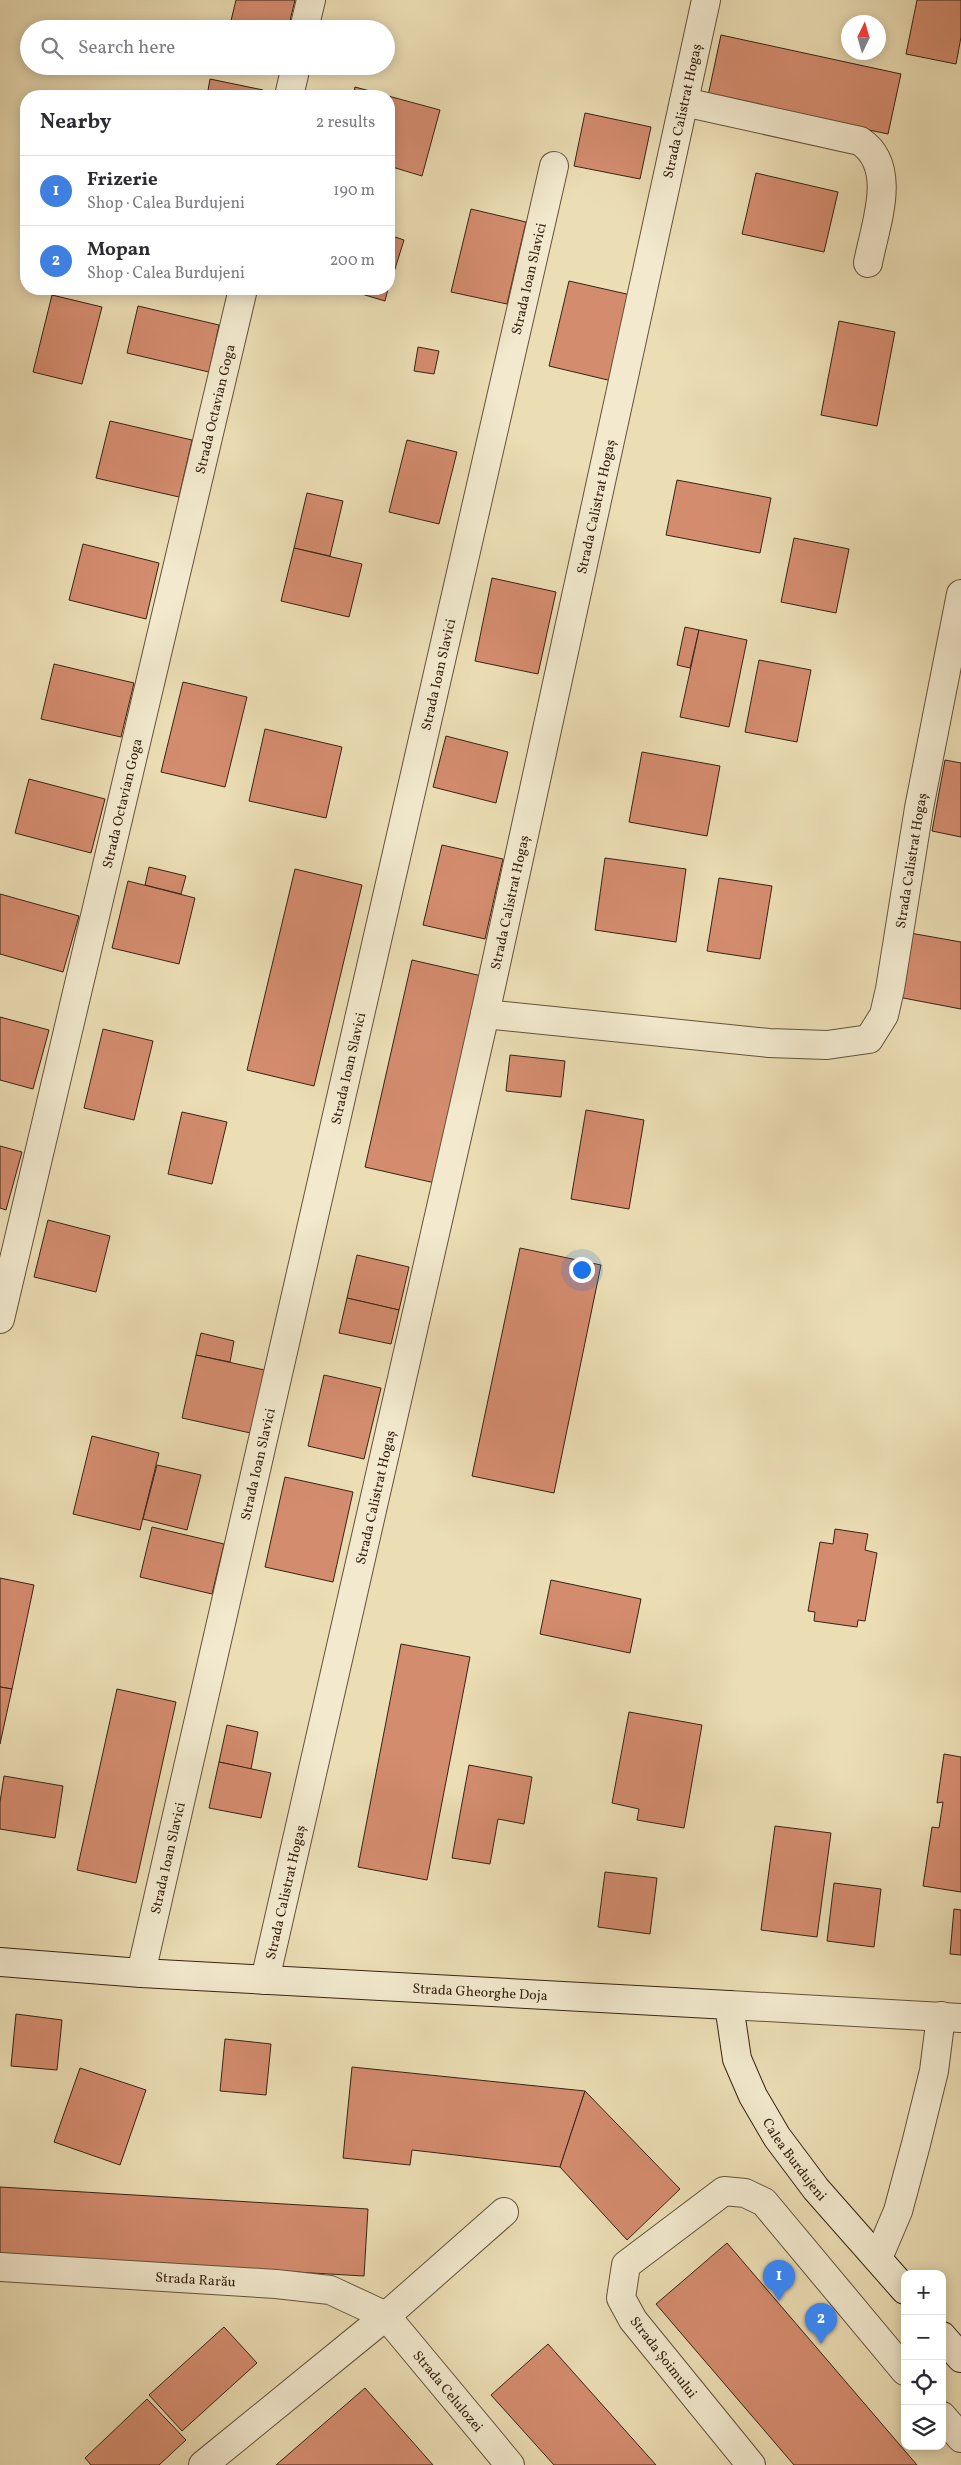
<!DOCTYPE html>
<html lang="en">
<head>
<meta charset="utf-8">
<style>
  :root { --surface:#fff; --page:#f7f7f7; --text:#2b2b33; --muted:#7c7c81; --line:#e1e1e2; --accent:#ea580c }
  body { margin:0; font-family:Vollkorn,serif; background:var(--page); color:var(--text) }
  .controls { position:absolute; right:15px; bottom:15px; display:grid; overflow:hidden; border-radius:10px; box-shadow:0 2px 12px #0003 }
  .controls button { width:45px; height:45px; display:grid; place-items:center; padding:0; border:0; border-bottom:1px solid var(--line); background:var(--surface); color:var(--text); font:25px sans-serif }
  .compass { position:absolute; left:841px; top:15px; width:45px; height:45px; border-radius:50%; background:var(--surface); box-shadow:0 2px 12px #0003; rotate:5deg }
  .you { position:absolute; left:581px; top:1269px; width:18px; height:18px; margin:-12px; border:4px solid #fff; border-radius:50%; background:#1a73e8; box-shadow:0 0 0 8px #1a73e833 }
  .badge { display:grid; place-items:center; width:32px; height:32px; border-radius:50%; background:var(--accent); color:#fff; font-size:16px; font-weight:700 }
  .pin { position:absolute; translate:-50% -41px; filter:drop-shadow(0 1px 2px #0008) }
  .pin::after { content:''; position:absolute; top:26px; width:18px; height:15px; background:inherit; clip-path:polygon(0 0,100% 0,50% 100%) }
  .list { margin:0; padding:0; list-style:none }
  h2 { display:flex; justify-content:space-between; align-items:center; height:65px; margin:0; padding:0 20px; font-size:21px }
  h2 small { font-size:16px; font-weight:400; color:var(--muted) }
  .list li { display:grid; grid-template-columns:32px 1fr auto; gap:15px; align-items:center; box-sizing:border-box; height:70px; padding:0 20px; border-top:1px solid var(--line) }
  .list b { display:block; font-size:19px; white-space:nowrap }
  .list p { margin:0; font-size:16px; white-space:nowrap; color:var(--muted) }
  .list em { font-size:16px; font-style:normal; color:var(--muted) }
  .icon { flex:none; width:28px; height:28px; fill:none; stroke:currentColor; stroke-width:2; stroke-linecap:round; stroke-linejoin:round }
  .map { position:relative; flex:none; width:961px; height:2465px; overflow:hidden }
  .search { position:absolute; background:var(--surface); box-shadow:0 2px 12px #0003; left:20px; top:20px; width:375px; height:55px; display:flex; align-items:center; gap:12px; box-sizing:border-box; padding:0 18px; border-radius:28px; color:var(--muted); font-size:19px }
  .panel { position:absolute; background:var(--surface); box-shadow:0 2px 12px #0003; left:20px; top:90px; width:375px; height:205px; border-radius:20px }
  .map>svg:first-child { display:block }
</style>
</head>
<body>
<div class="map">
<svg width="961" height="2465" viewBox="0 0 961 2465">
  <rect width="100%" height="100%" fill="#ebddb4"/>
  <filter id="stains"><feTurbulence type="fractalNoise" baseFrequency=".004" numOctaves="4"/><feColorMatrix values="0 0 0 0 .2 0 0 0 0 .09 0 0 0 0 .02 0 0 0 .5 -.17"/></filter>
  <radialGradient id="worn" r=".72"><stop offset=".6" stop-color="#630" stop-opacity="0"/><stop offset="1" stop-color="#630" stop-opacity=".3"/></radialGradient>
  <g fill="#d48c6f" stroke="#372312">
    <path d="M236,0h59l-7,29h-59z"/>
    <path d="M917,0h44v37l-5,27 -50,-10z"/>
    <path d="M721,35l180,39 -13,60 -180,-38z"/>
    <path d="M210,79l53,11 -2,6h-54z"/>
    <path d="M355,87l85,23 -18,66 -33,-10v-70h-36z"/>
    <path d="M585,113l66,14 -11,52 -66,-13z"/>
    <path d="M756,173l82,19 -14,60 -82,-18z"/>
    <path d="M471,209l55,13 -19,82 -56,-12z"/>
    <path d="M389,235l15,5 -15,48z"/>
    <path d="M569,281l62,14 -19,86 -63,-15z"/>
    <path d="M345,289h43l-3,12z"/>
    <path d="M52,295l50,12 -20,77 -49,-12z"/>
    <path d="M138,306l81,19 -10,47 -82,-19z"/>
    <path d="M839,321l56,11 -18,94 -56,-11z"/>
    <path d="M418,347l21,4 -5,23 -20,-3z"/>
    <path d="M110,421l82,19 -13,57 -83,-19z"/>
    <path d="M407,440l50,12 -18,72 -50,-12z"/>
    <path d="M677,480l94,18 -11,55 -94,-18z"/>
    <path d="M307,493l36,8 -13,55 -36,-8z"/>
    <path d="M794,538l55,11 -13,64 -55,-11z"/>
    <path d="M83,544l76,19 -13,56 -77,-19z"/>
    <path d="M294,548l68,16 -13,53 -68,-16z"/>
    <path d="M492,578l64,14 -18,82 -63,-13z"/>
    <path d="M685,627l14,3 -9,38 -13,-3z"/>
    <path d="M699,630l48,10 -18,87 -49,-10z"/>
    <path d="M759,660l52,10 -14,72 -52,-10z"/>
    <path d="M54,664l80,19 -13,54 -80,-18z"/>
    <path d="M183,682l64,15 -22,90 -64,-15z"/>
    <path d="M265,729l77,18 -16,71 -77,-17z"/>
    <path d="M446,736l62,16 -12,51 -63,-16z"/>
    <path d="M642,752l78,14 -13,70 -78,-14z"/>
    <path d="M945,760l16,3v74l-29,-6z"/>
    <path d="M29,779l76,20 -14,54 -76,-20z"/>
    <path d="M442,845l61,14 -18,80 -62,-14z"/>
    <path d="M605,858l81,11 -10,73 -81,-12z"/>
    <path d="M149,867l37,9 -5,18 -36,-9z"/>
    <path d="M295,869l67,16 -48,201 -67,-16z"/>
    <path d="M719,878l53,8 -12,73 -53,-8z"/>
    <path d="M128,881l67,17 -16,66 -67,-16z"/>
    <path d="M0,894l79,22 -16,56 -63,-18z"/>
    <path d="M910,933l51,9v67l-63,-12z"/>
    <path d="M412,960l70,16 -47,207 -70,-16z"/>
    <path d="M0,1017l49,13 -16,59 -33,-9z"/>
    <path d="M103,1029l50,12 -19,79 -50,-12z"/>
    <path d="M510,1055l55,6 -4,36 -55,-6z"/>
    <path d="M586,1110l58,10 -15,89 -58,-10z"/>
    <path d="M182,1112l45,10 -15,62 -44,-10z"/>
    <path d="M0,1146l22,6 -16,58 -6,-2z"/>
    <path d="M48,1220l62,16 -14,56 -62,-15z"/>
    <path d="M520,1248l81,17 -47,228 -82,-17z"/>
    <path d="M357,1255l52,12 -10,43 -52,-12z"/>
    <path d="M347,1298l52,12 -8,34 -52,-11z"/>
    <path d="M201,1333l33,8 -4,21 -34,-7z"/>
    <path d="M196,1355l73,16 -14,63 -73,-16z"/>
    <path d="M324,1375l57,13 -17,71 -56,-13z"/>
    <path d="M92,1436l67,17 -19,77 -67,-16z"/>
    <path d="M157,1465l44,10 -14,55 -44,-11z"/>
    <path d="M285,1477l68,15 -20,90 -68,-15z"/>
    <path d="M152,1527l72,17 -12,50 -72,-17z"/>
    <path d="M835,1529l33,5 -3,16 12,3 -12,68 -7,-1 -1,7 -43,-6 1,-9 -7,-1 12,-69 13,2z"/>
    <path d="M0,1578l34,7 -22,104 -12,-2z"/>
    <path d="M551,1580l90,19 -11,54 -90,-19z"/>
    <path d="M401,1644l69,13 -43,223 -69,-13z"/>
    <path d="M0,1687l12,2 -12,55z"/>
    <path d="M117,1689l59,13 -40,181 -59,-13z"/>
    <path d="M629,1712l73,13 -18,103 -47,-8 2,-11 -27,-6z"/>
    <path d="M227,1725l31,7 -7,37 -32,-7z"/>
    <path d="M944,1754l17,3v135l-38,-6 9,-59 7,1 4,-26 -6,1z"/>
    <path d="M219,1762l52,11 -10,45 -52,-10z"/>
    <path d="M469,1765l63,12 -8,47 -26,-5 -8,45 -38,-6z"/>
    <path d="M4,1776l59,10 -8,52 -55,-9v-27z"/>
    <path d="M775,1826l56,7 -14,104 -56,-7z"/>
    <path d="M605,1872l52,6 -7,56 -52,-7z"/>
    <path d="M834,1883l47,6 -7,58 -47,-6z"/>
    <path d="M954,1909l7,1v45l-11,-1z"/>
    <path d="M16,2014l46,6 -5,50 -46,-4z"/>
    <path d="M225,2039l46,5 -5,51 -46,-4z"/>
    <path d="M352,2067l233,24 -25,76 -148,-17 -2,15 -67,-7z"/>
    <path d="M80,2068l66,22 -26,75 -66,-23z"/>
    <path d="M585,2091l95,98 -53,51 -67,-73z"/>
    <path d="M0,2187l368,22 -4,67 -364,-21z"/>
    <path d="M727,2243l190,222h-123l-138,-161z"/>
    <path d="M224,2327l33,36 -75,68 -33,-36z"/>
    <path d="M548,2344l108,121h-102l-63,-70z"/>
    <path d="M365,2388l68,77h-157z"/>
    <path d="M147,2399l39,41 -27,25h-68l-6,-7z"/>
  </g>
  <g fill="none" stroke-linecap="round" stroke-linejoin="round">
    <g stroke="#64523a" stroke-width="30">
      <g id="minor">
        <path d="M304,29l7,-29"/>
        <path d="M289,96l7,-30"/>
        <path d="M684,102l176,39c39,26 15,84 8,122"/>
        <path id="s1" d="M485,1014l284,29 58,2 42,-6 15,-24 6,-26 29,-181 42,-214"/>
        <path id="s2" d="M0,1319l243,-1030"/>
        <path id="s3" d="M141,1973l413,-1807"/>
        <path id="s4" d="M265,1980l220,-966 221,-1014"/>
        <path id="s5" d="M0,2267l276,17 54,6 56,26 124,149"/>
        <path d="M942,2416l19,22"/>
        <path d="M203,2465l183,-149 118,-104"/>
        <path d="M751,2465l-118,-145 -12,-22 5,-33 98,-74 21,2 19,9 141,169"/>
      </g>
    </g>
    <g stroke="#64523a" stroke-width="30">
      <g id="tertiary">
        <path d="M729,2005l232,13"/>
        <path d="M878,2258l20,-47 18,-67 18,-73 7,-55"/>
      </g>
    </g>
    <g stroke="#372312" stroke-width="30">
      <g id="secondary">
        <path id="s6" d="M0,1962l141,11 588,32 8,54 16,37 24,41 39,52 89,101"/>
        <path d="M942,2336l19,22"/>
      </g>
    </g>
    <use href="#minor" stroke="#f2e9ce" stroke-width="28"/>
    <use href="#tertiary" stroke="#f2e9ce" stroke-width="28"/>
    <use href="#secondary" stroke="#f2e9ce" stroke-width="28"/>
  </g>
  <g text-anchor="middle" stroke-width="5" stroke-linejoin="round" paint-order="stroke">
    <g font-size="14" fill="#372312" stroke="#f2e9ce">
      <text dy="5" stroke="none"><textPath href="#s4" startOffset="1915">Strada Calistrat Hogaș</textPath></text>
      <text dy="5" stroke="none"><textPath href="#s3" startOffset="1738">Strada Ioan Slavici</textPath></text>
      <text dy="5" stroke="none"><textPath href="#s2" startOffset="935">Strada Octavian Goga</textPath></text>
      <text dy="5" stroke="none"><textPath href="#s4" startOffset="1510">Strada Calistrat Hogaș</textPath></text>
      <text dy="5" stroke="none"><textPath href="#s3" startOffset="1332">Strada Ioan Slavici</textPath></text>
      <text dy="5" stroke="none"><textPath href="#s2" startOffset="530">Strada Octavian Goga</textPath></text>
      <text dy="5" stroke="none"><textPath href="#s1" startOffset="571">Strada Calistrat Hogaș</textPath></text>
      <text dy="5" stroke="none"><textPath href="#s4" startOffset="1105">Strada Calistrat Hogaș</textPath></text>
      <text dy="5" stroke="none"><textPath href="#s3" startOffset="928">Strada Ioan Slavici</textPath></text>
      <text dy="5" stroke="none"><textPath href="#s3" startOffset="522">Strada Ioan Slavici</textPath></text>
      <text dy="5" stroke="none"><textPath href="#s4" startOffset="495">Strada Calistrat Hogaș</textPath></text>
      <text dy="5" stroke="none"><textPath href="#s3" startOffset="118">Strada Ioan Slavici</textPath></text>
      <text dy="5" stroke="none"><textPath href="#s4" startOffset="90">Strada Calistrat Hogaș</textPath></text>
      <text dy="5" stroke="none"><textPath href="#s6" startOffset="481">Strada Gheorghe Doja</textPath></text>
      <text dy="5" stroke="none"><textPath href="#s6" startOffset="901">Calea Burdujeni</textPath></text>
      <text dy="5" stroke="none"><textPath href="#s5" startOffset="196">Strada Rarău</textPath></text>
      <text transform="translate(664 2357) rotate(52)" y="5">Strada Șoimului</text>
      <text dy="5" stroke="none"><textPath href="#s5" startOffset="490">Strada Celulozei</textPath></text>
    </g>
  </g>
  <rect width="100%" height="100%" filter="url(#stains)"/>
  <rect width="100%" height="100%" fill="url(#worn)"/>
</svg>
<div class="controls">
<button>+</button>
<button>−</button>
<button><svg class="icon" aria-label="locate" viewBox="0 0 24 24"><circle cx="12" cy="12" r="6"/><path d="M12 2v4M12 18v4M2 12h4M18 12h4"/></svg></button>
<button><svg class="icon" aria-label="layers" viewBox="0 0 24 24"><path d="M12 4l9 5-9 5-9-5zM3 14l9 5 9-5"/></svg></button>
</div>
<svg class="compass" viewBox="-18 -18 36 36"><path d="M0-13l5 13h-10z" fill="#e53935"/><path d="M0 13l5-13h-10z" fill="#7c7c81"/></svg>
<div class="you"></div>
<div class="pin badge" style="left:779px;top:2301px;background:#3f7fe0">1</div>
<div class="pin badge" style="left:821px;top:2344px;background:#3f7fe0">2</div>
<div class="search"><svg class="icon" aria-label="search" viewBox="0 0 24 24"><circle cx="10" cy="10" r="6"/><path d="M15 15l6 6"/></svg>Search here</div>
<section class="panel">
<h2>Nearby<small>2 results</small></h2>
<ul class="list">
<li><span class="badge" style="background:#3f7fe0">1</span><div><b>Frizerie</b><p>Shop · Calea Burdujeni</p></div><em>190 m</em></li>
<li><span class="badge" style="background:#3f7fe0">2</span><div><b>Mopan</b><p>Shop · Calea Burdujeni</p></div><em>200 m</em></li>
</ul>
</section>
</div>
</body>
</html>
